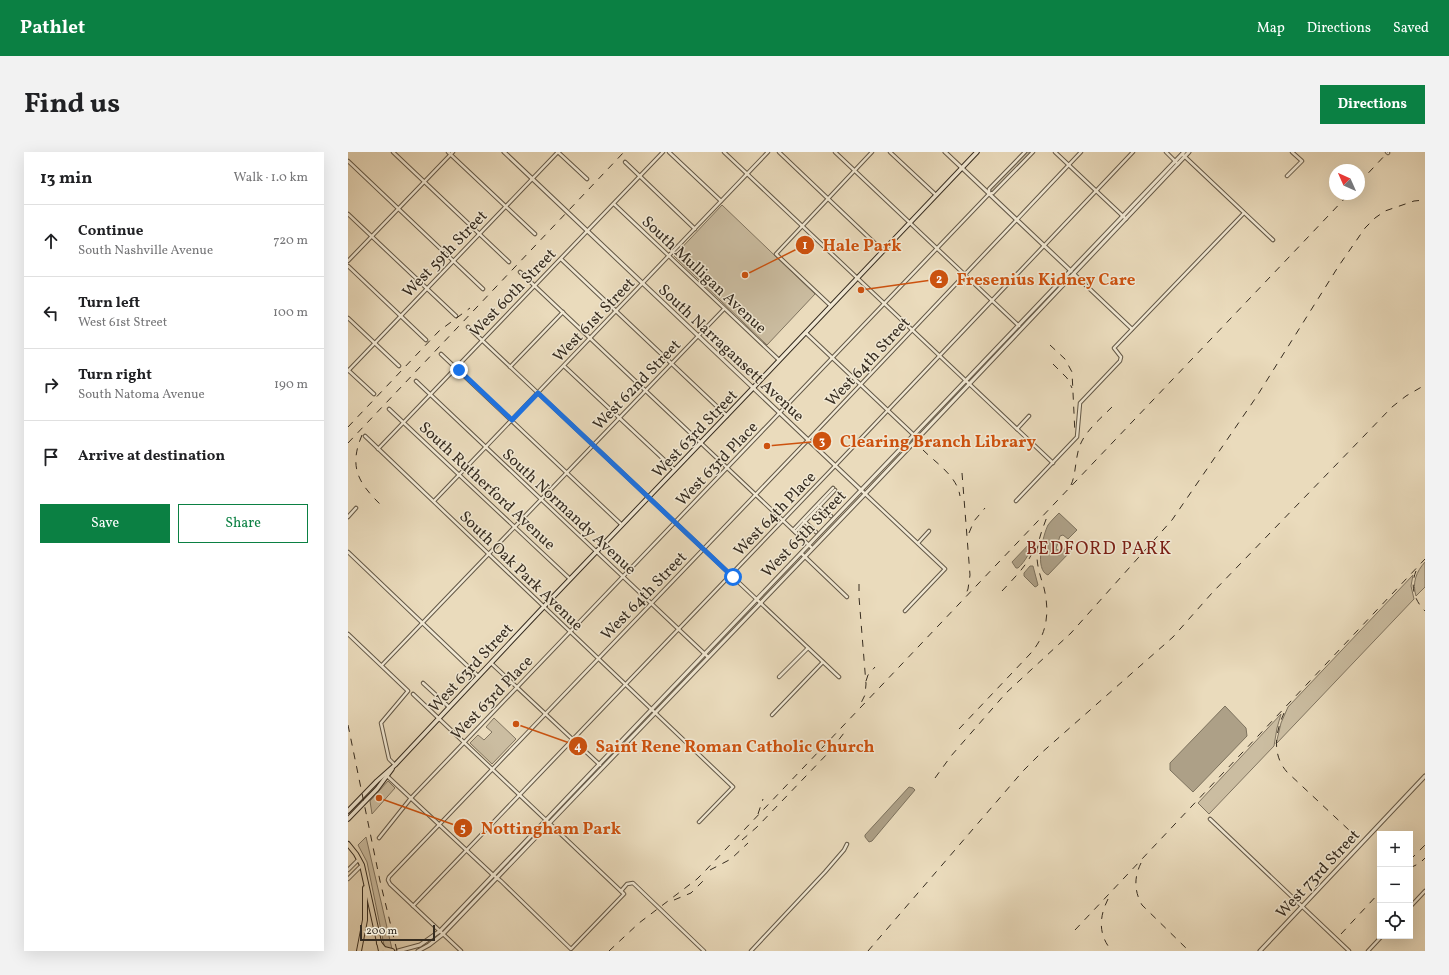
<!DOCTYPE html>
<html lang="en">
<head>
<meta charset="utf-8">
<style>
  :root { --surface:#fff; --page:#f2f2f2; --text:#202124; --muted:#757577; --line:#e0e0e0; --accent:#0b8043 }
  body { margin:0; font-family:Vollkorn,serif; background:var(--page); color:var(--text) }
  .controls { position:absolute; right:12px; bottom:12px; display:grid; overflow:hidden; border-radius:0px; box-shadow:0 4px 16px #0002 }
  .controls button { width:36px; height:36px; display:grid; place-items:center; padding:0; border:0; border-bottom:1px solid var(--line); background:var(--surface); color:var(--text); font:20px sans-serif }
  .compass { position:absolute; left:981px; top:12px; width:36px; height:36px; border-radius:50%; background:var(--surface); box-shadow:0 4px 16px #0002; rotate:315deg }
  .scale { position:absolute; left:12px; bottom:10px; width:75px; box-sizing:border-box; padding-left:4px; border:2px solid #362c20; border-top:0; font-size:11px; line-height:14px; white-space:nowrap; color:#362c20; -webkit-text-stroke:3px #f1e8d3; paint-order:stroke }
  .stop { position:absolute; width:12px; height:12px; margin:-9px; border:3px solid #1a73e8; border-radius:50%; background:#fff }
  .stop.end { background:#1a73e8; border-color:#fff; box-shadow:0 1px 4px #0008 }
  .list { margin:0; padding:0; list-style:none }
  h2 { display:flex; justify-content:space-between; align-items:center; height:52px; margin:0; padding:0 16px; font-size:17px }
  h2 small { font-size:13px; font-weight:400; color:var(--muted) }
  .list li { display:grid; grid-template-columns:26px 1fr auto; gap:12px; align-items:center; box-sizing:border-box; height:72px; padding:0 16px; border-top:1px solid var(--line) }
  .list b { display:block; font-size:15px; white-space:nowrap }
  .list p { margin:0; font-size:13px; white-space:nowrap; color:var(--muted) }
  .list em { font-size:13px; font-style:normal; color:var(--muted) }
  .actions { display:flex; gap:8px; padding:12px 16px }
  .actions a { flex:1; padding:9px 0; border:1px solid var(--accent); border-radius:0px; text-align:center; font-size:14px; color:var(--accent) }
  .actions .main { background:var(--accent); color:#fff }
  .icon { flex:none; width:22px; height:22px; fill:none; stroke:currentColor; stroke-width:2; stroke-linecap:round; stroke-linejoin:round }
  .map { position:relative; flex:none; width:1077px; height:799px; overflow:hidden; border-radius:0px }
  header { display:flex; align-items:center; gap:24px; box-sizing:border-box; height:56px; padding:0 20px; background:var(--accent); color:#fff }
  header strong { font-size:19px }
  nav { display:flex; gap:22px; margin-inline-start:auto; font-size:14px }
  .intro { display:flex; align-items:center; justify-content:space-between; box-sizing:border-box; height:96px; padding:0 24px }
  h1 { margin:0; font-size:28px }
  .button { padding:10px 18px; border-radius:0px; background:var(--accent); color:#fff; font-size:14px; font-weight:700 }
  main { display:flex; gap:24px; padding:0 24px }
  aside { flex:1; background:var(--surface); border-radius:0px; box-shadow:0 4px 16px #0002 }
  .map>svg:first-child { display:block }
</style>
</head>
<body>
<header>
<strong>Pathlet</strong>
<nav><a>Map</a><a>Directions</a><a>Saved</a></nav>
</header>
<div class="intro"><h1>Find us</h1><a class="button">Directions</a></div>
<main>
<aside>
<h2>13 min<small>Walk · 1.0 km</small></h2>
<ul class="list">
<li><svg class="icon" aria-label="ahead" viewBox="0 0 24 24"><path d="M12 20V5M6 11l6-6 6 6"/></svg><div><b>Continue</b><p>South Nashville Avenue</p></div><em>720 m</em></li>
<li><svg class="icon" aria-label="left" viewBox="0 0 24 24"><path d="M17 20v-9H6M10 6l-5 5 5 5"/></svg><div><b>Turn left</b><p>West 61st Street</p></div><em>100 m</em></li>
<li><svg class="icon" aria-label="right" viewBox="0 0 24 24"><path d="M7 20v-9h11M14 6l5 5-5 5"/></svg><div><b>Turn right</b><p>South Natoma Avenue</p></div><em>190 m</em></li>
<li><svg class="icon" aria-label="arrive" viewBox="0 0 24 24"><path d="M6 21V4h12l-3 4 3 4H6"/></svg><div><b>Arrive at destination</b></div></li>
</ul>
<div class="actions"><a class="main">Save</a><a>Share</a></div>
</aside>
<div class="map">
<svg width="1077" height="799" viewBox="0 0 1077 799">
  <rect width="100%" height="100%" fill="#eadbbc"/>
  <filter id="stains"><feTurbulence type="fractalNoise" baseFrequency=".005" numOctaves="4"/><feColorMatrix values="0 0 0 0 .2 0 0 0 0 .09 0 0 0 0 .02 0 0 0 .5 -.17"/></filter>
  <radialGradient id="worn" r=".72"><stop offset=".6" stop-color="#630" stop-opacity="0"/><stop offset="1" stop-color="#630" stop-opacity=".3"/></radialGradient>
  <g fill="#cbbda1" stroke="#807460">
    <path d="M678,0h5l-38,40 -3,-2z"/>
    <path d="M374,53l93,89 -48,51 -93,-89z"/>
    <path d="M1077,410v25l-9,9c-4,-13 0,-24 9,-34z"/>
    <path d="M1065,423l-2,11 3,13 -138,145 5,-21 7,-16z"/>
    <path d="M933,562l-4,14 -3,18 -65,68 -11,-11z"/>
    <path d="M146,566l22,21 -24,25 -22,-21 8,-8 6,5 8,-8 -6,-5z"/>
    <path d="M40,629l7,7 -23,26 -2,-13z"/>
    <path d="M18,685l26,112 -6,-1 -2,-3 -17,-83 -9,-17z"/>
  </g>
  <g fill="#ada087" stroke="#7d725e">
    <path d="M711,361l18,17 -9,9 -5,-4 -3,1 -4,13 4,2 7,-3 3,4 -22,23c-14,-5 -5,-40 0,-50 3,-4 7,-8 11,-12z"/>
    <path d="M684,389c0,9 -7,21 -14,27h-2l-4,-6z"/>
    <path d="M682,414h3l5,19 -1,1 -2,1 -11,-11v-3z"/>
    <path d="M877,554l21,22 1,8 -54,56 -23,-22v-7z"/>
    <path d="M561,635l4,1 2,2 -43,51 -3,1 -4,-5v-2z"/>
  </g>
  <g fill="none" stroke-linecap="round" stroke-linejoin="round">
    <g stroke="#635847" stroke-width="4.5">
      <g id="minor">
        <path d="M45,0l116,110"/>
        <path d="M100,0l87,82"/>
        <path d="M210,0l29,27"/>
        <path d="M321,0l52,49"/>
        <path d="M376,0l329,311"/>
        <path d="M431,0l104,99"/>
        <path d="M487,0l184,174"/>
        <path d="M542,0l46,43"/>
        <path d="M707,0l71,67"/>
        <path d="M818,0l12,12"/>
        <path d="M1039,0l1,1"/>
        <path d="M834,2l91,86"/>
        <path d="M0,9l135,128"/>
        <path d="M277,10l70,67"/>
        <path d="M939,24l15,-15 -10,-9"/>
        <path d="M641,41v-4l36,-37"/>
        <path d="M266,52l165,156"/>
        <path d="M0,62l108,102"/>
        <path d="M213,107l166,157"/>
        <path d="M0,109l105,-109"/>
        <path d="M0,114l78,74"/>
        <path d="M172,120l292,276"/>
        <path d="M726,122l58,55"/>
        <path d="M483,154l-55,-52 96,-102"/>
        <path d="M0,166l51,48"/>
        <path d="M120,175l371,350"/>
        <path d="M458,181l111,105"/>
        <path d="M93,202l181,171"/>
        <path d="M216,214l111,104"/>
        <path d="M162,215l53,-55"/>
        <path d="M0,218l26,24"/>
        <path d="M0,219l210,-219"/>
        <path d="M68,229l292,276"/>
        <path d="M41,257l181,170"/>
        <path d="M669,277l12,-13"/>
        <path d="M17,284l368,351 -34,35"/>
        <path d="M30,297l285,-297"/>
        <path d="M513,338l84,79 -40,42"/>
        <path d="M86,349l334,-349"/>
        <path d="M668,349l61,-64 3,-34 40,-42 1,-4 -7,-9 130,-135"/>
        <path d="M471,354l12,10"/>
        <path d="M0,365l8,-9"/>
        <path d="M456,369l12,11"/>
        <path d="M445,378l40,-42"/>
        <path d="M447,380l40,-42"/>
        <path d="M570,391l11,-12"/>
        <path d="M0,400l130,124"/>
        <path d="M453,401l46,44"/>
        <path d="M0,482l60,57 -27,32 8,36 6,6"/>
        <path d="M143,511l109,102"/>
        <path d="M34,513l342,-356"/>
        <path d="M431,525l29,-29"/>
        <path d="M75,531l26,24"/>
        <path d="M424,563l51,-53"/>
        <path d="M38,623l106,99 9,7 70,68 53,-55 -211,-200"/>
        <path d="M862,667l139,132"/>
        <path d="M31,686l32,-40 578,-604 4,-1 40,-41"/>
        <path d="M0,718l11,-11"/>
        <path d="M0,727l14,-14"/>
        <path d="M273,739l6,-7 6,-1 71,68"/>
        <path d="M65,754l420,-438 300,-316"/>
        <path d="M1062,755l15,-16"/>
        <path d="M113,799l-71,-67 -2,-4 1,-3 419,-437 273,-288"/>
        <path d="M403,799l74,-79 19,-22 3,-6"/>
        <path d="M1020,799l14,-15"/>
      </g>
    </g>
    <g stroke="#635847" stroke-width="5">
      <g id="tertiary">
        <path d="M156,0l357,338"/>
        <path d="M597,0l126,119"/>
        <path d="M50,799l22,-6 20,-14 744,-779"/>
        <path d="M70,799l11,-6 14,-11 422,-440 324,-342"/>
        <path d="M912,799l165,-175"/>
      </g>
    </g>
    <g stroke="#362c20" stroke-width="5.5">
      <g id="secondary">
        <path d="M0,659l29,-30 18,-16 157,-167 201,-210 224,-236"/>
        <path d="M0,667l29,-30 15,-20"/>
      </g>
    </g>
    <g stroke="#362c20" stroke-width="6">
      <g id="primary">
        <path d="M0,692l8,10 6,11 19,86"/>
        <path d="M31,791l5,6 8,2"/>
        <path d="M11,799l6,-31v-32"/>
      </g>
    </g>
    <use href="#minor" stroke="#f1e8d3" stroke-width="2.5"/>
    <use href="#tertiary" stroke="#f1e8d3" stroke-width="3"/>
    <use href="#secondary" stroke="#f1e8d3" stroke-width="3.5"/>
    <use href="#primary" stroke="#eadbbc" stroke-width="4"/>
    <g stroke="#362c20" stroke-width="1" stroke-dasharray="7 7" stroke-linecap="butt">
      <path d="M1011,31l29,-31"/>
      <path d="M702,193l15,14 7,13 3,62"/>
      <path d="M705,212l14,14 5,10"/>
      <path d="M0,275l91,-96 31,-23"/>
      <path d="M14,283c-14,33 -3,49 21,72"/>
      <path d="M0,291l276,-291"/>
      <path d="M575,298c13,13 34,26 37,46"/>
      <path d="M614,321l8,102 -2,14 -3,7"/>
      <path d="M723,333c5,-11 4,-24 8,-37 5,-16 21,-29 33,-41"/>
      <path d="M621,381l5,-12 11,-13"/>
      <path d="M1068,419c-6,15 -2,29 9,40"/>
      <path d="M511,432v13l7,87 -1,11 -5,10"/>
      <path d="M654,439c12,-13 26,-26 33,-44"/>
      <path d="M518,529l2,-6 7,-8"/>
      <path d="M936,561c-9,20 -12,42 3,59l63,59"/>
      <path d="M0,573l32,156 17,70"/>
      <path d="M611,577l71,-75c17,-19 20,-41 14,-66 -3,-10 -7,-21 -7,-32 0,-15 6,-28 11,-42"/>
      <path d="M587,626l16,-22 55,-63 65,-60 101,-113 85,-124 81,-129 27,-39 10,-10 10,-7 29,-10 11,-1"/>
      <path d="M410,662l5,-15"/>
      <path d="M394,688l15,-13 73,-76 14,-18"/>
      <path d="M1062,708l15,-15"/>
      <path d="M793,711c-7,14 -7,28 1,42l47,46"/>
      <path d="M1062,716l10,-5 5,-5"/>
      <path d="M362,718l21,-11 17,-16"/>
      <path d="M760,747c-9,18 -10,36 4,52"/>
      <path d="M326,748l17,-7 15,-15"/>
      <path d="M727,778l350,-371"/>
      <path d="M993,782l39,-42"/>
      <path d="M261,799l30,-28 58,-44 8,-8 644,-677"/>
      <path d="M520,799l155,-180 16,-16 134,-118 39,-44 180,-186 14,-11 19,-11"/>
    </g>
  </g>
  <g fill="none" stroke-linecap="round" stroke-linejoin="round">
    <path stroke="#1a73e8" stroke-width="5" d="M111,218l53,50 26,-27 195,184"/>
  </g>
  <g text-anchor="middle" stroke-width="3" stroke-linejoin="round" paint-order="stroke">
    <g font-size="16" fill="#362c20" stroke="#f1e8d3">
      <text transform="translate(96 101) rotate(-46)" y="6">West 59th Street</text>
      <text transform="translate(357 122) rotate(43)" y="6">South Mulligan Avenue</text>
      <text transform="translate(164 140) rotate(-46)" y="6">West 60th Street</text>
      <text transform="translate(245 167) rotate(-46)" y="6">West 61st Street</text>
      <text transform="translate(384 200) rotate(43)" y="6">South Narragansett Avenue</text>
      <text transform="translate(519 209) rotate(-47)" y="6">West 64th Street</text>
      <text transform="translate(288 232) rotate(-46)" y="6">West 62nd Street</text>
      <text transform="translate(346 281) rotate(-46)" y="6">West 63rd Street</text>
      <text transform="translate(368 311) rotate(-46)" y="6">West 63rd Place</text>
      <text transform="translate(140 333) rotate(43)" y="6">South Rutherford Avenue</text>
      <text transform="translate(222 359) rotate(43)" y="6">South Normandy Avenue</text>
      <text transform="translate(426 361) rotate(-46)" y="6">West 64th Place</text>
      <text transform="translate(455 381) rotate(-46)" y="6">West 65th Street</text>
      <text transform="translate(174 418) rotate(44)" y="6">South Oak Park Avenue</text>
      <text transform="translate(295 443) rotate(-46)" y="6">West 64th Street</text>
      <text transform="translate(122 515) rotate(-47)" y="6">West 63rd Street</text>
      <text transform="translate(143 545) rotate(-46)" y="6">West 63rd Place</text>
      <text transform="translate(969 721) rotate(-47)" y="6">West 73rd Street</text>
    </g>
    <g font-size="18" letter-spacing="1" fill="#7a1f14" stroke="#f1e8d3">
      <text x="751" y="402">BEDFORD PARK</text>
    </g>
  </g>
  <path fill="none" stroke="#cd520f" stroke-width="1.5" d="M397 123L457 93M513 138L591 127M419 294L474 289M168 572L230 594M31 646L115 676"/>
  <g fill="#cd520f" stroke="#f1e8d3" stroke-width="1.5">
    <circle cx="397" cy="123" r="4"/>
    <circle cx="513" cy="138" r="4"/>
    <circle cx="419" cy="294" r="4"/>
    <circle cx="168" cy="572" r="4"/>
    <circle cx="31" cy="646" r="4"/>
    <circle cx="457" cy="93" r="10"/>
    <circle cx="591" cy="127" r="10"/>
    <circle cx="474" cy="289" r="10"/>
    <circle cx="230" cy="594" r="10"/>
    <circle cx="115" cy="676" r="10"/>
  </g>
  <g font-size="12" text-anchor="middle" font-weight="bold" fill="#fff">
    <text x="457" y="97">1</text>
    <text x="591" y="131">2</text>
    <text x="474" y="293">3</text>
    <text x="230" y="598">4</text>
    <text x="115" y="680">5</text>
  </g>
  <g font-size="17" text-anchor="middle" font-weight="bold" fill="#cd520f" stroke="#f1e8d3" stroke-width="3" stroke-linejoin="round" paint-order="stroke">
    <text x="514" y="99">Hale Park</text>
    <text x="698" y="133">Fresenius Kidney Care</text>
    <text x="590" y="295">Clearing Branch Library</text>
    <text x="387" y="600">Saint Rene Roman Catholic Church</text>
    <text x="203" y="682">Nottingham Park</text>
  </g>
  <rect width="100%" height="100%" filter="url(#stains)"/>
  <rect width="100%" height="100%" fill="url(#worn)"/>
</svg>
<div class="controls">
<button>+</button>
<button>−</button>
<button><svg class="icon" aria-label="locate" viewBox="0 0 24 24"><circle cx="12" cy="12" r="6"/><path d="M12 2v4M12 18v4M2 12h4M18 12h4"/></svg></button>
</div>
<svg class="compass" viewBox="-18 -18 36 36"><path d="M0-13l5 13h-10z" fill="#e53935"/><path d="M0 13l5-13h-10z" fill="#757577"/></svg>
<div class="scale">200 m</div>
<div class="stop" style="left:385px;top:425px"></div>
<div class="stop end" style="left:111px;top:218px"></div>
</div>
</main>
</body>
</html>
